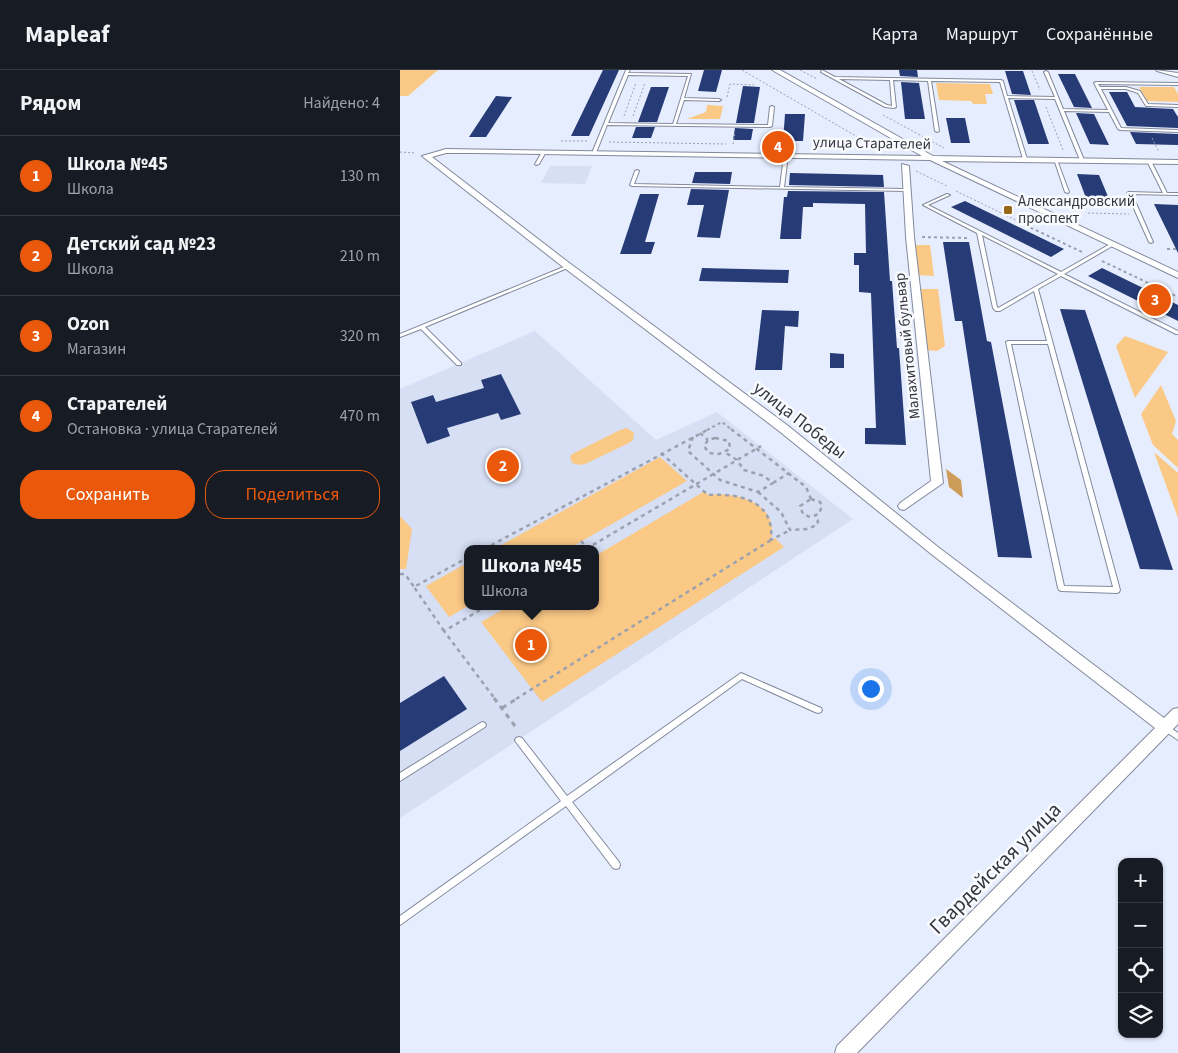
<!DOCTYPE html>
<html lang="ru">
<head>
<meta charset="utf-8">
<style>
  :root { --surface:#171b24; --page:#242831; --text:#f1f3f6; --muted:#9ea1a6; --line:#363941; --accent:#ea580c }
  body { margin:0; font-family:"Source Sans 3",sans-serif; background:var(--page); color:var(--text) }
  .controls { position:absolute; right:15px; bottom:15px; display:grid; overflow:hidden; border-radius:10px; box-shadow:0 1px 4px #0004 }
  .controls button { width:45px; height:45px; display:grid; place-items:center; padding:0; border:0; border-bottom:1px solid var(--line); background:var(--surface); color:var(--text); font:25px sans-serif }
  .you { position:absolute; left:470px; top:618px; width:18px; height:18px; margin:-12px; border:4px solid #fff; border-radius:50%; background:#1a73e8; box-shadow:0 0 0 8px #1a73e833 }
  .badge { display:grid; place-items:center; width:32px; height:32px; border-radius:50%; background:var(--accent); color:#fff; font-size:16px; font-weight:700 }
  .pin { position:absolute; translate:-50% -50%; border:2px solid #fff; box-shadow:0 1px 5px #0006 }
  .popup { position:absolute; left:64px; top:475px; width:135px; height:65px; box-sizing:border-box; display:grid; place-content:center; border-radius:10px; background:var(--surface); filter:drop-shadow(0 1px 4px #0005); font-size:16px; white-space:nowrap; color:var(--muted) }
  .popup b { font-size:19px; color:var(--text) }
  .popup::after { content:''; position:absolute; left:50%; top:100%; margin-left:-10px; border:10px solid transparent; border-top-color:var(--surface) }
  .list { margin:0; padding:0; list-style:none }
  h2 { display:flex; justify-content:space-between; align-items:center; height:65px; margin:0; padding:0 20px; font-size:21px }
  h2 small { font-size:16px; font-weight:400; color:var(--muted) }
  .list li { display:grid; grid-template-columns:32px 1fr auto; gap:15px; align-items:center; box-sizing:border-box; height:80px; padding:0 20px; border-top:1px solid var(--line) }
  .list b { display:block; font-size:19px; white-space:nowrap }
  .list p { margin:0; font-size:16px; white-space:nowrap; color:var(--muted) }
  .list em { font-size:16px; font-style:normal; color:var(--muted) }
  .actions { display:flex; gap:10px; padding:15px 20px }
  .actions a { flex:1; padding:11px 0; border:1px solid var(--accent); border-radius:20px; text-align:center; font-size:18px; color:var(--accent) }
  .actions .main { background:var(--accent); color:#fff }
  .icon { flex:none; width:28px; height:28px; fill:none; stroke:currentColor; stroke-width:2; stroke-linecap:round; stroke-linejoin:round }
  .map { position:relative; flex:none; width:778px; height:983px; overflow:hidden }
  header { display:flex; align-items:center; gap:30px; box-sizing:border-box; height:70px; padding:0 25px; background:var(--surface); border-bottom:1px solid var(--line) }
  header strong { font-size:24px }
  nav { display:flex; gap:28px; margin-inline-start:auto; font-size:18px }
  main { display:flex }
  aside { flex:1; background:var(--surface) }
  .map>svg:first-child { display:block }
</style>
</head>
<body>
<header>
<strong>Mapleaf</strong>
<nav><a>Карта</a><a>Маршрут</a><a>Сохранённые</a></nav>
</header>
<main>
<aside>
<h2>Рядом<small>Найдено: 4</small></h2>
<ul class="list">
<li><span class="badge">1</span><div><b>Школа №45</b><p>Школа</p></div><em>130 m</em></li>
<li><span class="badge">2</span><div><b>Детский сад №23</b><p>Школа</p></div><em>210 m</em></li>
<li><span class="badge">3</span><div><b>Ozon</b><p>Магазин</p></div><em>320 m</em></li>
<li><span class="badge">4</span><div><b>Старателей</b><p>Остановка · улица Старателей</p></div><em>470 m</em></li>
</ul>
<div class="actions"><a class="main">Сохранить</a><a>Поделиться</a></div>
</aside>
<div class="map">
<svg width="778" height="983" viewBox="0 0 778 983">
  <rect width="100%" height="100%" fill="#e6edfe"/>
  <g fill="#d6dff4" fill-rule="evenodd">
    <path d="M150,96h42l-7,18 -44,-1z"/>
    <path d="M135,261l121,109 61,-28 136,107 -453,299v-429zM67,479h128v57h-128z"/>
  </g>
  <g fill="#fbc986">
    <path d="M0,0h38l-30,26h-8z"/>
    <path d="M536,13l54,1 3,10h-8l2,10h-14l-2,-3 -32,-1z"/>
    <path d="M739,17h35l4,7v8l-31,-1z"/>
    <path d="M307,35l16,1 -3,13h-33l19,-7z"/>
    <path d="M514,175h16l4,31 -17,-1z"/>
    <path d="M518,219h20l7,57 -8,5 -13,-1z"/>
    <path d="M725,266l43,16 -33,46 -19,-52z"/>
    <path d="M761,315l15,36 -4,13 6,6v28l-25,-23 -12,-31z"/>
    <path d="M227,358l7,5 -1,7 -4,3 -44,21 -6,1 -7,-2 -2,-7 4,-3 46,-23z"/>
    <path d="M754,382l24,21v45z"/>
    <path d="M260,387l27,24 -119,68h-74z"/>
    <path d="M305,421l3,4c27,-4 72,8 63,45l4,-2 9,9 -242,155 -61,-80 28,-16h86v-50z"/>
    <path d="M0,446l12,13 -6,40h-6z"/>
    <path d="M67,493l1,43 -19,11 -23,-31z"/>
  </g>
  <path fill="#cd9c58" d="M546,399l15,11 2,18 -14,-11z"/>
  <g fill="#273b76">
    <path d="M203,0h16l-30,66h-18z"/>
    <path d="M304,0h18l-6,22 -18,-1z"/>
    <path d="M499,0h18l1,7 -18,-1z"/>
    <path d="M605,1h18l8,24 -19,-1z"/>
    <path d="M658,4h17l17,34 -18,-1z"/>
    <path d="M501,12l18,1 6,36h-20z"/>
    <path d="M343,16l17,1 -6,36h-18z"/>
    <path d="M251,17h18l-12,35h-19z"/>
    <path d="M709,22h18l8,15 38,2 5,8v11l-51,-2z"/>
    <path d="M96,26l16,1 -26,40h-17z"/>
    <path d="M614,30h20l15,44h-21z"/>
    <path d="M676,43l18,1 15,31 -19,-1z"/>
    <path d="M385,44h20l-2,27h-20z"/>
    <path d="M546,48h19l5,25h-19z"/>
    <path d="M236,57h19l-4,11h-19z"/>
    <path d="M335,58l18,1 -2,11h-18z"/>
    <path d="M730,62l48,2v11l-42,-1z"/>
    <path d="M295,102h37l-2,12 -38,-1z"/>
    <path d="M390,103l93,2 1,12 -95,-2z"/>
    <path d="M677,104l22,1 13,31h-23z"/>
    <path d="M291,119l38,1 -9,48 -23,-1 7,-32h-17z"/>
    <path d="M388,121l96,1 6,89h2l5,67h2l7,97 -41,-1v-16h11l-5,-135 -12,-1v-27h-5v-12h12l-1,-49 -52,-1v4h-10l-2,32h-21l4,-42h3z"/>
    <path d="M240,124h19l-14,48h10l-4,12h-31z"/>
    <path d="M565,131l99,48 -13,8 -100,-50z"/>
    <path d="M754,134l24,1v48z"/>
    <path d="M543,172h26l18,99 4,1 41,216 -34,-1 -36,-236h-7z"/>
    <path d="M302,198l87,2 -1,13 -89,-2z"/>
    <path d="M702,198l76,37v16l-90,-45z"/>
    <path d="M660,239l25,1 88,260 -33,-1z"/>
    <path d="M362,240l37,1 -1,16 -13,-1 -3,44h-27z"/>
    <path d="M430,283l14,1v14h-14z"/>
    <path d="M101,304l20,40 -20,6 -3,-7 -51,15 3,8 -23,8 -16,-42 22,-7 3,7 48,-14 -3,-8z"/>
    <path d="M44,606l23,33 -67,42v-48z"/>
  </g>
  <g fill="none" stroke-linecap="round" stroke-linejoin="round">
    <g stroke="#81899b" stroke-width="2">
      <g id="lane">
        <path d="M226,0h4l-2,3 63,1 -7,24 35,1 2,1 -2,1 -35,-1 -8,24 92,1 2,-18 2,-1 2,1 -2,19 -2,1 -163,-2 -11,28 -3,1 -1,-1zM228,5l60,1 -15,48 -65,-1z"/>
        <path d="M422,0l13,7 166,3 2,1 4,15 48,1 -11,-25 2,-1 2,1 15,37 45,1 -14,-27 2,-1 82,1v2l-80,-1 2,3h26l14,4 8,13 30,1v2l-31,-1h-1l-8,-13 -12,-4h-25l20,39 57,2v2l-58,-2 -2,-1 -9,-17 -45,-1 20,49 -2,1 -2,-1 -25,-61 -47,-1 19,61 -2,1 -2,-1 -23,-77 -69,-1 8,50 -2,1 -2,-1 -7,-50 -35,-1 3,27 -2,1 -9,-1 -64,-35zM439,9l51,1 2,26 -5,-1z"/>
        <path d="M144,81l2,1 -7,12 -3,1 -1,-1 7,-12z"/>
        <path d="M386,84l2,1 -4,32 122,2 2,1 -2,1 -274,-5 -2,-1 5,-14 2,-1 2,1 -5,13 146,3 4,-32z"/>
        <path d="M654,89l3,1 12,32 -1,1 -3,-1z"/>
        <path d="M748,90l3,1 16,32h11v2l-46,-1 21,48 -2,1 -2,-1 -22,-49 2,-1 34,1 -16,-32z"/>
        <path d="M547,124l3,1 -22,10 133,67 51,-29h2v2l-50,29 114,57v3h-2l-115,-58 -23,13 82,301 -1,2 -2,1 -56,-2 -2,-1 -1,-2 -52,-246 2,-1h39l-13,-50 -34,20h-4l-3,-3 -16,-75 -54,-28zM582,165l76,39 -60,34 -1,-1zM611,274h37l65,243 -49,-1z"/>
        <path d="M166,196l4,1 -145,60 36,36v2h-4l-36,-36 -21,8v-3z"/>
        <path d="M341,603l80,35 1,2 -1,2 -3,1 -3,-1 -73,-33 -170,123 47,60 1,3 -1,3 -3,1 -3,-1 -47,-62 -166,119v-9l161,-115 -45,-59 -1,-2 1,-2 3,-1 3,1 45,58z"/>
        <path d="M82,652l3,1 1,2 -1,2 -85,54v-8z"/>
        <path d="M765,654l13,9v7l-16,-11 -1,-2 1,-2z"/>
      </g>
    </g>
    <g stroke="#81899b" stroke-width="2">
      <g id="street">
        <path d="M372,0h8l153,86 245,4v4l-236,-3 236,111v6l-248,-118 -457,-7h-27l-14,4 132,102 223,166 151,122 226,171 9,-9 5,-1v16l-321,329h-22l2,-7 318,-318 -225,-175 -151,-122 -221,-168 -136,-107 24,-7 476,7z"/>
        <path d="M756,0l22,3v4l-21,-6z"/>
        <path d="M502,94l7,2 5,71 29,246 -39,27 -4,-1 -2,-3 2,-3 31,-22 -25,-244z"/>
      </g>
    </g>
    <g stroke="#9ca1af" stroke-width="1" stroke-dasharray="2 2" stroke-linecap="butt">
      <path d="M342,0l133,77"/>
      <path d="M400,0l17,9"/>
      <path d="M632,1l8,19"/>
      <path d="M327,27l3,-13 24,1"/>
      <path d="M646,37l17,43"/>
      <path d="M483,45l61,33"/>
      <path d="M224,46l12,-33"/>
      <path d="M233,46l12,-33"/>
      <path d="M752,68l7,14"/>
      <path d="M161,71h27"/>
      <path d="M209,72l117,2"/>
      <path d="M333,74l2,-11"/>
      <path d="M0,82l15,1"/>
      <path d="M516,101l31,15"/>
      <path d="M556,121l72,35"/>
      <path d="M688,143l41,1"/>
    </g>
    <g stroke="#9ca1af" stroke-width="2" stroke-dasharray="3 3" stroke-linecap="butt">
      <path d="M625,155l57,27"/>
      <path d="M522,167l47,1"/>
      <path d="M767,179h11"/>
      <path d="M702,191l76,36"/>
      <path d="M307,360l15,-8 10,8"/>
    </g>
    <g stroke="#9ca1af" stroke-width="2.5" stroke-dasharray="4 4" stroke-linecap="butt">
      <path d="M331,359l75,58 5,12"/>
      <path d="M300,363l8,7"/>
      <path d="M293,367l-5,14 32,29 38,12 15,-9 -9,-7 -20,-6 -7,-10 -11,-7"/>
      <path d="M315,368l14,3 1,8 -11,5 -10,-1 -5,-7 4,-6z"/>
      <path d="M261,383l47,42c32,-2 67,6 63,45l19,-10"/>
      <path d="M373,413l16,-10"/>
      <path d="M358,422l23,20 9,18 17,-1 10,-4 1,-4 -3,-5"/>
      <path d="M411,429l9,3 2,4 -3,8 -9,3 -7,-3 -3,-8z"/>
      <path d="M181,471l6,7"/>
      <path d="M84,479l225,-120"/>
      <path d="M186,479l175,-103"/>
      <path d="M0,504h5l9,13"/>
      <path d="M87,536l-43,25 51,68"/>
      <path d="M44,561l-30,-44 53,-29"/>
      <path d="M116,629l255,-159"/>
    </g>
    <g stroke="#9ca1af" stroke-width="3" stroke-dasharray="5 5" stroke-linecap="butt">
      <path d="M94,628l21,28"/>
      <path d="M102,638l16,-10"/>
    </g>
    <use href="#lane" fill="#fff" fill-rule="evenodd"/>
    <use href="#street" fill="#fff" fill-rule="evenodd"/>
  </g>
  <rect fill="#986819" stroke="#f9fbff" stroke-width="2" x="603" y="135" width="10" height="10" rx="2.5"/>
  <g text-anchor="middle" stroke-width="5" stroke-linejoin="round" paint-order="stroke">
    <g font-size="15" fill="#33363e" stroke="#f9fbff">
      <text transform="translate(472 73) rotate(1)" y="5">улица Старателей</text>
      <text transform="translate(507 276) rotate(-96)" y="5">Малахитовый бульвар</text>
    </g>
    <g font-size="15" fill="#33363e" stroke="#f9fbff" text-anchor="start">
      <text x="618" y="136">Александровский<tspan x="618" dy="17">проспект</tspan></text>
    </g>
    <g font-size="18" fill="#33363e" stroke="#f9fbff">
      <text transform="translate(400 350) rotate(38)" y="6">улица Победы</text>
    </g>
    <g font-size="21" fill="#33363e" stroke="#f9fbff">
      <text transform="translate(595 798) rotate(-45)" y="7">Гвардейская улица</text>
    </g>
  </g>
</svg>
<div class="controls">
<button>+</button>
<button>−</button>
<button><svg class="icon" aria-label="locate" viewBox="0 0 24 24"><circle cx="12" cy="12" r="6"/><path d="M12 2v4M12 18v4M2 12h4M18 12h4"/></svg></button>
<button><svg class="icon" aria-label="layers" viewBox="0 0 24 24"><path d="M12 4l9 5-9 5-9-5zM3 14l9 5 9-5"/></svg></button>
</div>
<div class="you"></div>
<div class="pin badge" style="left:131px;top:575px">1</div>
<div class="popup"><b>Школа №45</b>Школа</div>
<div class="pin badge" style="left:103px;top:396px">2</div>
<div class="pin badge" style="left:755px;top:230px">3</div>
<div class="pin badge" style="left:378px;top:77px">4</div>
</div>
</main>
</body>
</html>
